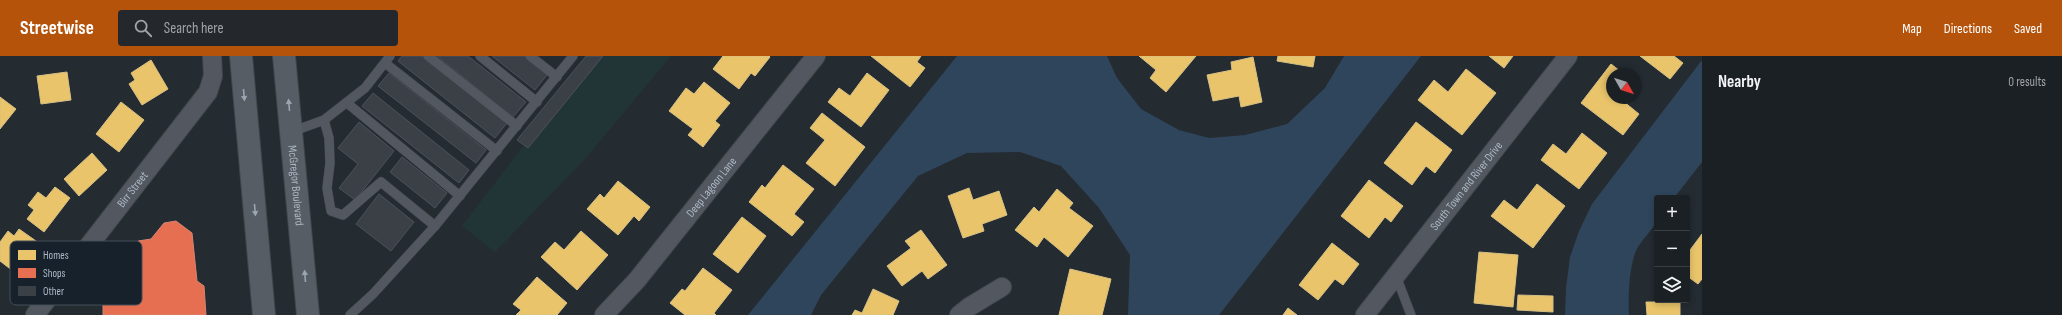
<!DOCTYPE html>
<html lang="en">
<head>
<meta charset="utf-8">
<style>
  :root { --surface:#1b2025; --page:#24282d; --text:#f1f3f6; --muted:#a0a3a7; --line:#393e42; --accent:#b45309 }
  body { margin:0; font-family:"Sofia Sans Condensed",sans-serif; background:var(--page); color:var(--text) }
  .controls { position:absolute; right:12px; bottom:12px; display:grid; overflow:hidden; border-radius:4px; box-shadow:0 2px 6px #0003 }
  .controls button { width:36px; height:36px; display:grid; place-items:center; padding:0; border:0; border-bottom:1px solid var(--line); background:var(--surface); color:var(--text); font:20px sans-serif }
  .compass { position:absolute; left:1606px; top:12px; width:36px; height:36px; border-radius:50%; background:var(--surface); box-shadow:0 2px 6px #0003; rotate:129deg }
  .list { margin:0; padding:0; list-style:none }
  h2 { display:flex; justify-content:space-between; align-items:center; height:52px; margin:0; padding:0 16px; font-size:17px }
  h2 small { font-size:13px; font-weight:400; color:var(--muted) }
  .icon { flex:none; width:22px; height:22px; fill:none; stroke:currentColor; stroke-width:2; stroke-linecap:round; stroke-linejoin:round }
  .map { position:relative; flex:none; width:1702px; height:259px; overflow:hidden }
  header { display:flex; align-items:center; gap:24px; box-sizing:border-box; height:56px; padding:0 20px; background:var(--accent); color:#fff }
  header strong { font-size:19px }
  nav { display:flex; gap:22px; margin-inline-start:auto; font-size:14px }
  .search { width:280px; height:36px; background:var(--page); display:flex; align-items:center; gap:10px; box-sizing:border-box; padding:0 14px; border-radius:4px; color:var(--muted); font-size:15px }
  main { display:flex }
  aside { flex:1; background:var(--surface) }
  .map>svg:first-child { display:block }
</style>
</head>
<body>
<header>
<strong>Streetwise</strong>
<div class="search"><svg class="icon" aria-label="search" viewBox="0 0 24 24"><circle cx="10" cy="10" r="6"/><path d="M15 15l6 6"/></svg>Search here</div>
<nav><a>Map</a><a>Directions</a><a>Saved</a></nav>
</header>
<main>
<div class="map">
<svg width="1702" height="259" viewBox="0 0 1702 259">
  <rect width="100%" height="100%" fill="#242b31"/>
  <path fill="#213537" d="M592,0h79l-86,103 -90,93 -33,-26z"/>
  <g fill="#2f455b">
    <path d="M957,0h150l10,22 24,31 38,21 30,8 36,-3 42,-11 38,-36 19,-32h77l-202,259h-91l2,-60 -31,-47 -38,-42 -41,-14 -53,1 -49,23 -97,119 -10,20h-63z"/>
    <path d="M1702,4v102l-28,36h-17c0,6 2,16 0,22 -3,9 -18,22 -22,33 -6,19 -7,42 -6,62h-64l1,-27 4,-31 9,-26 13,-27z"/>
  </g>
  <g fill="#e9c46a" stroke="#d6c085">
    <path d="M723,0h46l1,1 -15,19 -4,-3 -12,16 -26,-20z"/>
    <path d="M871,0h50l-4,6 8,6 -15,19z"/>
    <path d="M1139,0h57l-30,36 -16,-14 6,-8z"/>
    <path d="M1278,0h37l-2,11 -36,-6z"/>
    <path d="M1489,0h24l-9,12z"/>
    <path d="M1640,0h34l9,7 -13,16z"/>
    <path d="M1253,1l9,45 -21,5 -2,-11 -26,5 -6,-26 25,-5 -1,-8z"/>
    <path d="M151,4l17,29 -26,16 -13,-21 6,-4 -4,-7z"/>
    <path d="M1611,8l13,10h-12v24h14l-3,3 16,13 -16,21 -42,-32z"/>
    <path d="M1466,13l30,24 -34,42 -44,-35 16,-20 14,12z"/>
    <path d="M67,16l4,28 -30,4 -4,-28z"/>
    <path d="M867,17l22,17 -28,37 -33,-25 11,-14 11,8z"/>
    <path d="M704,26l26,21 -15,18 5,4 -17,22 -15,-12 5,-6 -24,-18 17,-23 8,6z"/>
    <path d="M0,41l16,12 -16,20z"/>
    <path d="M121,46l23,18 -25,32 -23,-18z"/>
    <path d="M822,57l43,34 -30,39 -29,-23 19,-23 -15,-12z"/>
    <path d="M1416,66l36,28 -17,23 -9,-7 -14,19 -28,-22z"/>
    <path d="M1582,77l25,20 -28,36 -38,-29 12,-16 13,10z"/>
    <path d="M92,97l15,17 -28,26 -15,-17z"/>
    <path d="M783,109l31,24 -20,25 10,8 -12,14 -43,-34 13,-17 3,3z"/>
    <path d="M1369,124l34,26 -12,16 -6,-5 -16,21 -28,-22z"/>
    <path d="M618,125l32,26 -11,14 -5,-5 -16,19 -31,-26 13,-15 4,4z"/>
    <path d="M1537,128l28,22 -32,42 -42,-32 13,-16 13,10z"/>
    <path d="M55,131l15,11 -26,34 -17,-13 7,-9 -6,-5 10,-13 8,6z"/>
    <path d="M969,132l4,12 26,-9 8,24 -25,9 2,7 -21,7 -15,-42z"/>
    <path d="M1057,133l16,14 -4,5 24,18 -25,31 -24,-20 -7,10 -22,-17 19,-23 5,5z"/>
    <path d="M742,161l24,19 -28,37 -25,-19z"/>
    <path d="M19,173l17,12 -23,30 -13,-10v-19l8,-11 6,5z"/>
    <path d="M921,174l26,35 -19,14 -6,-8 -20,15 -15,-20 24,-18 -6,-7z"/>
    <path d="M581,175l27,24 -31,35 -36,-33 14,-15 9,8z"/>
    <path d="M1702,178v45l-4,5 -11,-8v-28l3,2z"/>
    <path d="M1332,187l27,21 -16,21 -8,-6 -17,21 -19,-15z"/>
    <path d="M1479,196l39,3 -5,52 -39,-4z"/>
    <path d="M703,212l29,22 -18,23 2,2h-31l-15,-12 12,-14 3,2z"/>
    <path d="M1070,213l41,10 -9,36h-43z"/>
    <path d="M537,221l30,26 -10,12h-41l5,-5 -8,-6z"/>
    <path d="M873,233l26,12 -6,14h-41l3,-5 7,3z"/>
    <path d="M1518,239l35,1v16l-36,-2z"/>
    <path d="M1646,246h34v13h-33z"/>
    <path d="M1288,252l9,7h-14z"/>
  </g>
  <path fill="#e76f51" stroke="#d58574" d="M176,165l16,12 5,48 7,5 2,29h-103v-11l3,-4 25,-3 -1,-10 12,-1 -4,-45 13,-2 13,-16z"/>
  <g fill="#3b4046" stroke="#4b525a">
    <path d="M402,0h20l85,67 -12,15 -97,-77z"/>
    <path d="M437,0h31l58,46 -13,15z"/>
    <path d="M492,0h32l23,19 -12,15z"/>
    <path d="M586,0h17l-75,92 -11,-8z"/>
    <path d="M389,17l97,77 -10,13 -98,-77z"/>
    <path d="M373,37l96,77 -10,13 -97,-77z"/>
    <path d="M359,66l35,29 -39,49 -16,-12 19,-24 -20,-16z"/>
    <path d="M402,101l45,36 -12,15 -45,-36z"/>
    <path d="M379,138l35,28 -23,29 -35,-27z"/>
  </g>
  <g fill="none" stroke-linecap="round" stroke-linejoin="round">
    <g stroke="#42474c" stroke-width="10">
      <g id="lane">
        <path d="M428,0l89,70"/>
        <path d="M480,0l57,46"/>
        <path d="M530,0l27,21"/>
        <path d="M385,7l112,88"/>
        <path d="M347,47l113,93"/>
        <path d="M324,64l5,18 1,25 -3,25 4,23 12,4 38,-33 54,44"/>
        <path d="M291,76l33,-12 41,-32 25,-32"/>
        <path d="M1396,220l15,39"/>
        <path d="M350,259l23,-21 62,-68 138,-170"/>
      </g>
    </g>
    <g stroke="#42474c" stroke-width="20">
      <g id="street">
        <path id="s1" d="M35,259l173,-223 5,-16 -1,-20"/>
        <path id="s2" d="M604,259l33,-35 179,-224"/>
        <path d="M959,259l10,-8 33,-20"/>
        <path id="s3" d="M1365,259l203,-259"/>
      </g>
    </g>
    <g stroke="#42474c" stroke-width="24">
      <g id="secondary">
        <path d="M241,0l23,259"/>
        <path id="s4" d="M284,0l24,259"/>
      </g>
    </g>
    <use href="#lane" stroke="#535860" stroke-width="9"/>
    <use href="#street" stroke="#535860" stroke-width="18"/>
    <use href="#secondary" stroke="#575d64" stroke-width="22"/>
  </g>
  <defs><path id="oneway-solid" d="M-6-.8H1V-3.2L6.5 0L1 3.2V.8H-6Z"/></defs>
  <g fill="#9aa5b1">
    <use href="#oneway-solid" transform="translate(244 39) rotate(85)"/>
    <use href="#oneway-solid" transform="translate(289 49) rotate(-95)"/>
    <use href="#oneway-solid" transform="translate(255 154) rotate(85)"/>
    <use href="#oneway-solid" transform="translate(305 220) rotate(-95)"/>
  </g>
  <g text-anchor="middle" stroke-width="4" stroke-linejoin="round" paint-order="stroke">
    <g font-size="12" fill="#abb7c4" stroke="#17212b">
      <text dy="4" stroke="none"><textPath href="#s4" startOffset="130">McGregor Boulevard</textPath></text>
      <text dy="4" stroke="none"><textPath href="#s3" startOffset="164">South Town and River Drive</textPath></text>
      <text dy="4" stroke="none"><textPath href="#s2" startOffset="167">Deep Lagoon Lane</textPath></text>
      <text dy="4" stroke="none"><textPath href="#s1" startOffset="159">Birr Street</textPath></text>
    </g>
  </g>
  <rect x="10" y="185" width="132" height="64" rx="6" fill="#17212b" stroke="#434e59" stroke-width="1"/>
  <rect x="18" y="194" width="18" height="10" fill="#e9c46a"/>
  <rect x="18" y="212" width="18" height="10" fill="#e76f51"/>
  <rect x="18" y="230" width="18" height="10" fill="#3b4046"/>
  <g font-size="11" fill="#abb7c4">
    <text x="43" y="203">Homes</text>
    <text x="43" y="221">Shops</text>
    <text x="43" y="239">Other</text>
  </g>
</svg>
<div class="controls">
<button>+</button>
<button>−</button>
<button><svg class="icon" aria-label="layers" viewBox="0 0 24 24"><path d="M12 4l9 5-9 5-9-5zM3 14l9 5 9-5"/></svg></button>
</div>
<svg class="compass" viewBox="-18 -18 36 36"><path d="M0-13l5 13h-10z" fill="#e53935"/><path d="M0 13l5-13h-10z" fill="#a0a3a7"/></svg>
</div>
<aside>
<h2>Nearby<small>0 results</small></h2>
<ul class="list">
</ul>
</aside>
</main>
</body>
</html>
